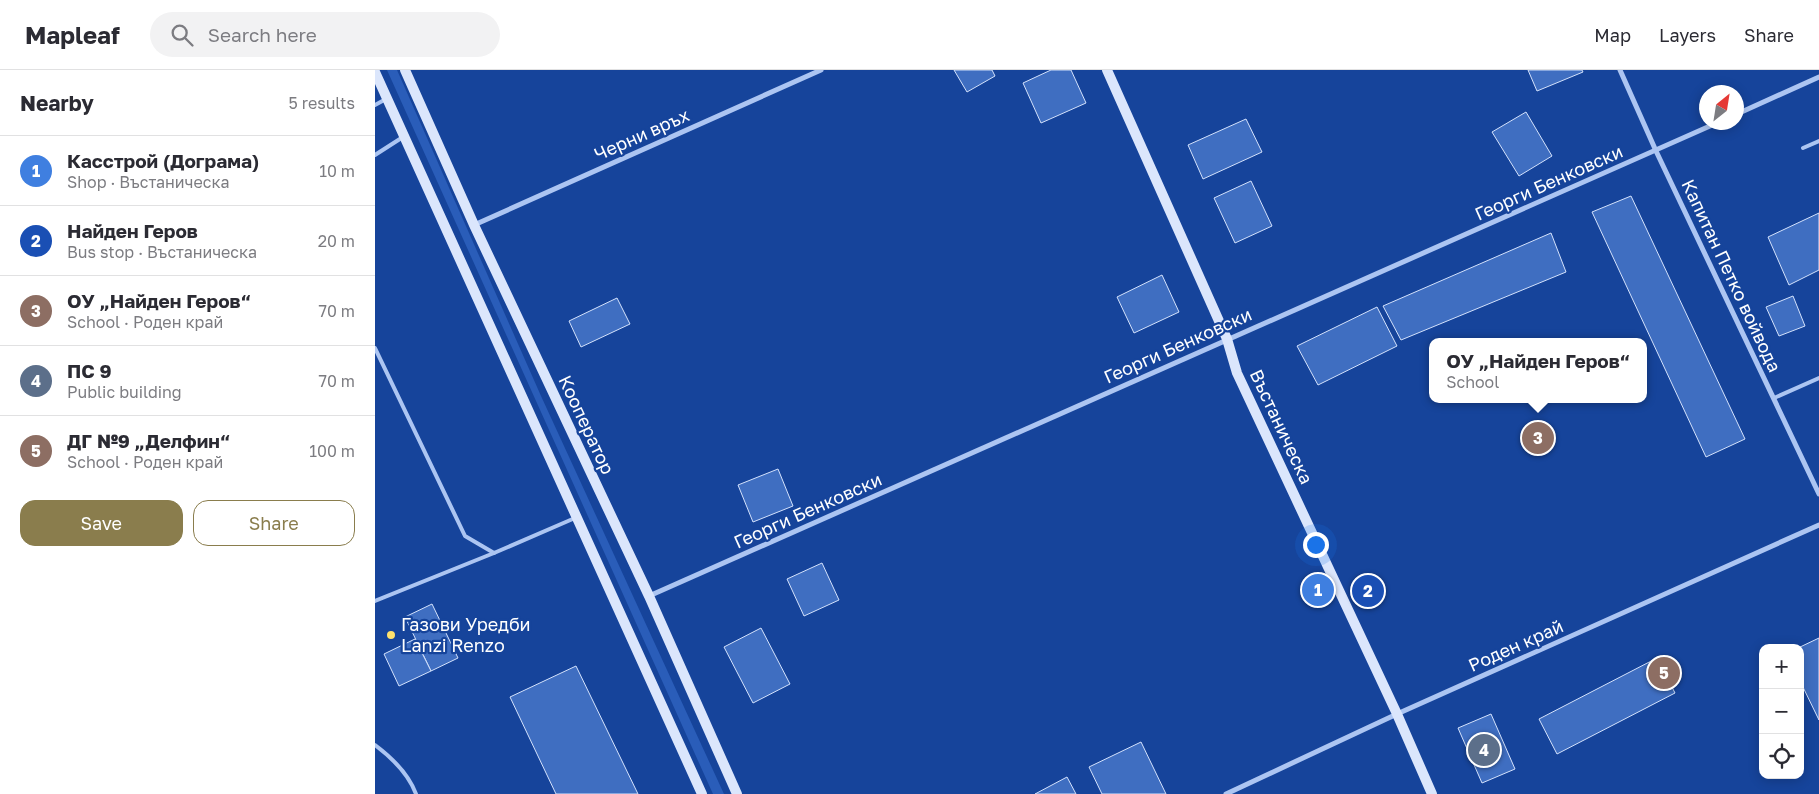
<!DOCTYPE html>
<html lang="en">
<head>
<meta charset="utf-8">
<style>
  :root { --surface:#fff; --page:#f2f2f3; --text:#2b2b33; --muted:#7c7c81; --line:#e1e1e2; --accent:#8a7d4d }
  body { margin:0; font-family:"Golos Text",sans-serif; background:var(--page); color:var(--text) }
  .controls { position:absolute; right:15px; bottom:15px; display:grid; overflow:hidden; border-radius:10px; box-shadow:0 2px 12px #0003 }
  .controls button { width:45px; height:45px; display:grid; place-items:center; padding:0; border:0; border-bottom:1px solid var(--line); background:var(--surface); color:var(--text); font:25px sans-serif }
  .compass { position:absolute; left:1324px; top:15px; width:45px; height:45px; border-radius:50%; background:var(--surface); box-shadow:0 2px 12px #0003; rotate:30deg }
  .you { position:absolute; left:940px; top:474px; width:18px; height:18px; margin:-12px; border:4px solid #fff; border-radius:50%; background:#1a73e8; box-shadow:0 0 0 8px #1a73e833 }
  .badge { display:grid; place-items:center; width:32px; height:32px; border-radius:50%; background:var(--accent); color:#fff; font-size:16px; font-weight:700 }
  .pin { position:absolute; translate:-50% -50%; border:2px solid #fff; box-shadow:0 1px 5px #0006 }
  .popup { position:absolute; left:1054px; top:268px; width:218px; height:65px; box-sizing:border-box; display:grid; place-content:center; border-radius:10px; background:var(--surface); filter:drop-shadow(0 1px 4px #0005); font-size:16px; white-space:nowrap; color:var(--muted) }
  .popup b { font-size:19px; color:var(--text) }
  .popup::after { content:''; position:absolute; left:50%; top:100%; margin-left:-10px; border:10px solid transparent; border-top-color:var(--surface) }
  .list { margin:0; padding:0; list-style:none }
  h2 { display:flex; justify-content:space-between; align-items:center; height:65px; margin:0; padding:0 20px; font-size:21px }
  h2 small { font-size:16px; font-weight:400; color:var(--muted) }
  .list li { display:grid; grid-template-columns:32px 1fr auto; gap:15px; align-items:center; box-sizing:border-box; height:70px; padding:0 20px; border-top:1px solid var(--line) }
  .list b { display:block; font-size:19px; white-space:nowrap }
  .list p { margin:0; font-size:16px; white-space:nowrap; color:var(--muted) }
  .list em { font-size:16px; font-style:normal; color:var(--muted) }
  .actions { display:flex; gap:10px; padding:15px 20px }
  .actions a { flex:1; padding:11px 0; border:1px solid var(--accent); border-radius:15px; text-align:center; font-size:18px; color:var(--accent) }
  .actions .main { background:var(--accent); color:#fff }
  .icon { flex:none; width:28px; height:28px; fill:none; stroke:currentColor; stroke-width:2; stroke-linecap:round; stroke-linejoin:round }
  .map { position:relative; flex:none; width:1444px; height:724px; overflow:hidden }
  header { display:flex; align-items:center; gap:30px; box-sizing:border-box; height:70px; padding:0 25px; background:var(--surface); border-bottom:1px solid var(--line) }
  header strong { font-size:24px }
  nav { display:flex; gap:28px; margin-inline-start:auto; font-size:18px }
  .search { width:350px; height:45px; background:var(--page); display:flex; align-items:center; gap:12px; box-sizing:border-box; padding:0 18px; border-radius:28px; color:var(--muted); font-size:19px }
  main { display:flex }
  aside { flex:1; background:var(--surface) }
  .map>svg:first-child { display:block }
</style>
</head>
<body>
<header>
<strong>Mapleaf</strong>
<div class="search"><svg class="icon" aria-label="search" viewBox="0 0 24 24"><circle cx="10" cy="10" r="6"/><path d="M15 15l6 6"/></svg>Search here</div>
<nav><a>Map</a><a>Layers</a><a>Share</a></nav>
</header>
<main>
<aside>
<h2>Nearby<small>5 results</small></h2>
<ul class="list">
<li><span class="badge" style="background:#3f7fe0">1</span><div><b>Касстрой (Дограма)</b><p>Shop · Въстаническа</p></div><em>10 m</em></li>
<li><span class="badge" style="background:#1a4fb4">2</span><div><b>Найден Геров</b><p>Bus stop · Въстаническа</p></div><em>20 m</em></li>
<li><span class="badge" style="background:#8d6e63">3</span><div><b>ОУ „Найден Геров“</b><p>School · Роден край</p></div><em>70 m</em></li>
<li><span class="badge" style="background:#5c6f8a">4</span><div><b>ПС 9</b><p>Public building</p></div><em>70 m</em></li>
<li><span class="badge" style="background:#8d6e63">5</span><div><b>ДГ №9 „Делфин“</b><p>School · Роден край</p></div><em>100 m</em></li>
</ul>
<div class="actions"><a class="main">Save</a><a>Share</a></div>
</aside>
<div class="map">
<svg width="1444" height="724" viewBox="0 0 1444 724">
  <rect width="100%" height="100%" fill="#16449b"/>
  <path fill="#2a5db9" d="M12,0h10l144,326 183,398h-11z"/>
  <g fill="#3f6ec1" stroke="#d4e2fc">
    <path d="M579,0h38l3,6 -28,16z"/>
    <path d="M676,0h20l15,33 -45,20 -18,-40z"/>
    <path d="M1153,0h54l1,2 -46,19z"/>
    <path d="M1151,42l26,44 -33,20 -27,-44z"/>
    <path d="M871,49l16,33 -59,27 -15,-34z"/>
    <path d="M876,111l21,45 -37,17 -21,-45z"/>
    <path d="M1256,126l114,243 -39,18 -114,-245z"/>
    <path d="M1444,143v57l-30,15 -21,-48z"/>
    <path d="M1176,163l15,39 -165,68 -18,-34z"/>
    <path d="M787,205l17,37 -45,21 -17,-36z"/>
    <path d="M1418,226l12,30 -26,10 -13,-29z"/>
    <path d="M242,228l13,26 -49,23 -12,-26z"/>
    <path d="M1002,237l20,39 -79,39 -21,-39z"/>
    <path d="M403,399l15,37 -40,16 -15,-37z"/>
    <path d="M447,493l17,37 -35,16 -17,-37z"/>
    <path d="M57,534l26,54 -27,13 -26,-54z"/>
    <path d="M386,558l29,56 -37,19 -29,-56z"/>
    <path d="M1444,568v82l-19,-39v-33h-2z"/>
    <path d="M40,569l16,32 -32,15 -15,-32z"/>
    <path d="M1282,588l18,35 -118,61 -18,-35z"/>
    <path d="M201,596l62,128h-82l-46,-97z"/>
    <path d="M1116,644l24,55 -33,14 -24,-55z"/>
    <path d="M766,672l25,52h-64l-13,-27z"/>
    <path d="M692,707l9,17h-41z"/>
  </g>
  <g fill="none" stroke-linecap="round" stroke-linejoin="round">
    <g stroke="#acc5f2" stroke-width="4">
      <path d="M0,35l11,-6"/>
      <path d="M1428,78l16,-7"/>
      <path d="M0,85l28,-18"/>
      <path d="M0,278l90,188 29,17 81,-35"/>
      <path d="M1399,328l45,-20"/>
      <path d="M0,531l119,-48"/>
      <path d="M0,675c16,12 34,30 41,49"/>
    </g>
    <g stroke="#acc5f2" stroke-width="5">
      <path d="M1245,0l36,81 163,343"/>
      <path d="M1362,44l82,-37"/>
      <path d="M99,155l347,-155"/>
      <path d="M274,526l1070,-474"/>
      <path d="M851,724l171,-80 422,-189"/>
    </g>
    <g stroke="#dbe6fc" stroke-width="10">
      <path d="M30,0l69,155 175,371 88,198"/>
      <path d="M732,0l120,269 10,34 160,341 35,80"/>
      <path d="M0,2l327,722"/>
    </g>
  </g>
  <circle fill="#ffe26d" stroke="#16449b" stroke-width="2" cx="16" cy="565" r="5"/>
  <g text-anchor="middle" stroke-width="4.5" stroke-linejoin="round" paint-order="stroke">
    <g font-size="18" fill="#fff" stroke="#16449b">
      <text transform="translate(267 65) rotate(-24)" y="6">Черни връх</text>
      <text transform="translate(1174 113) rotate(-24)" y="6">Георги Бенковски</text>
      <text transform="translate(1356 206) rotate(65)" y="6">Капитан Петко войвода</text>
      <text transform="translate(803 276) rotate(-24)" y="6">Георги Бенковски</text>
      <text transform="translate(211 355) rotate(65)" y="6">Кооператор</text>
      <text transform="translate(906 357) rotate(65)" y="6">Въстаническа</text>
      <text transform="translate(433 441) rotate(-24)" y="6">Георги Бенковски</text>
      <text transform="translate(1141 576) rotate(-24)" y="6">Роден край</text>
    </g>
    <g font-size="18" fill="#fff" stroke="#16449b" text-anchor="start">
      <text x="26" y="561">Газови Уредби<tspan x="26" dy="21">Lanzi Renzo</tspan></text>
    </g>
  </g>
</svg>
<div class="controls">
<button>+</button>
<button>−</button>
<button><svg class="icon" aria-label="locate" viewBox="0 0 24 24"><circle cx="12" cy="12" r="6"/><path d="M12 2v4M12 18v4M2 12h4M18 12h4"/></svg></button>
</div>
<svg class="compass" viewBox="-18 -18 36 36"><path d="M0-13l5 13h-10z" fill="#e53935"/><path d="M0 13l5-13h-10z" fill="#7c7c81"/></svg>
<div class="you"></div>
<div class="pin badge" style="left:943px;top:520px;background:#3f7fe0">1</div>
<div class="pin badge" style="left:993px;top:521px;background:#1a4fb4">2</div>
<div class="pin badge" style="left:1163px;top:368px;background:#8d6e63">3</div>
<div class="popup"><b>ОУ „Найден Геров“</b>School</div>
<div class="pin badge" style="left:1109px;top:680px;background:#5c6f8a">4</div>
<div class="pin badge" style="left:1289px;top:603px;background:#8d6e63">5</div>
</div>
</main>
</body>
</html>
